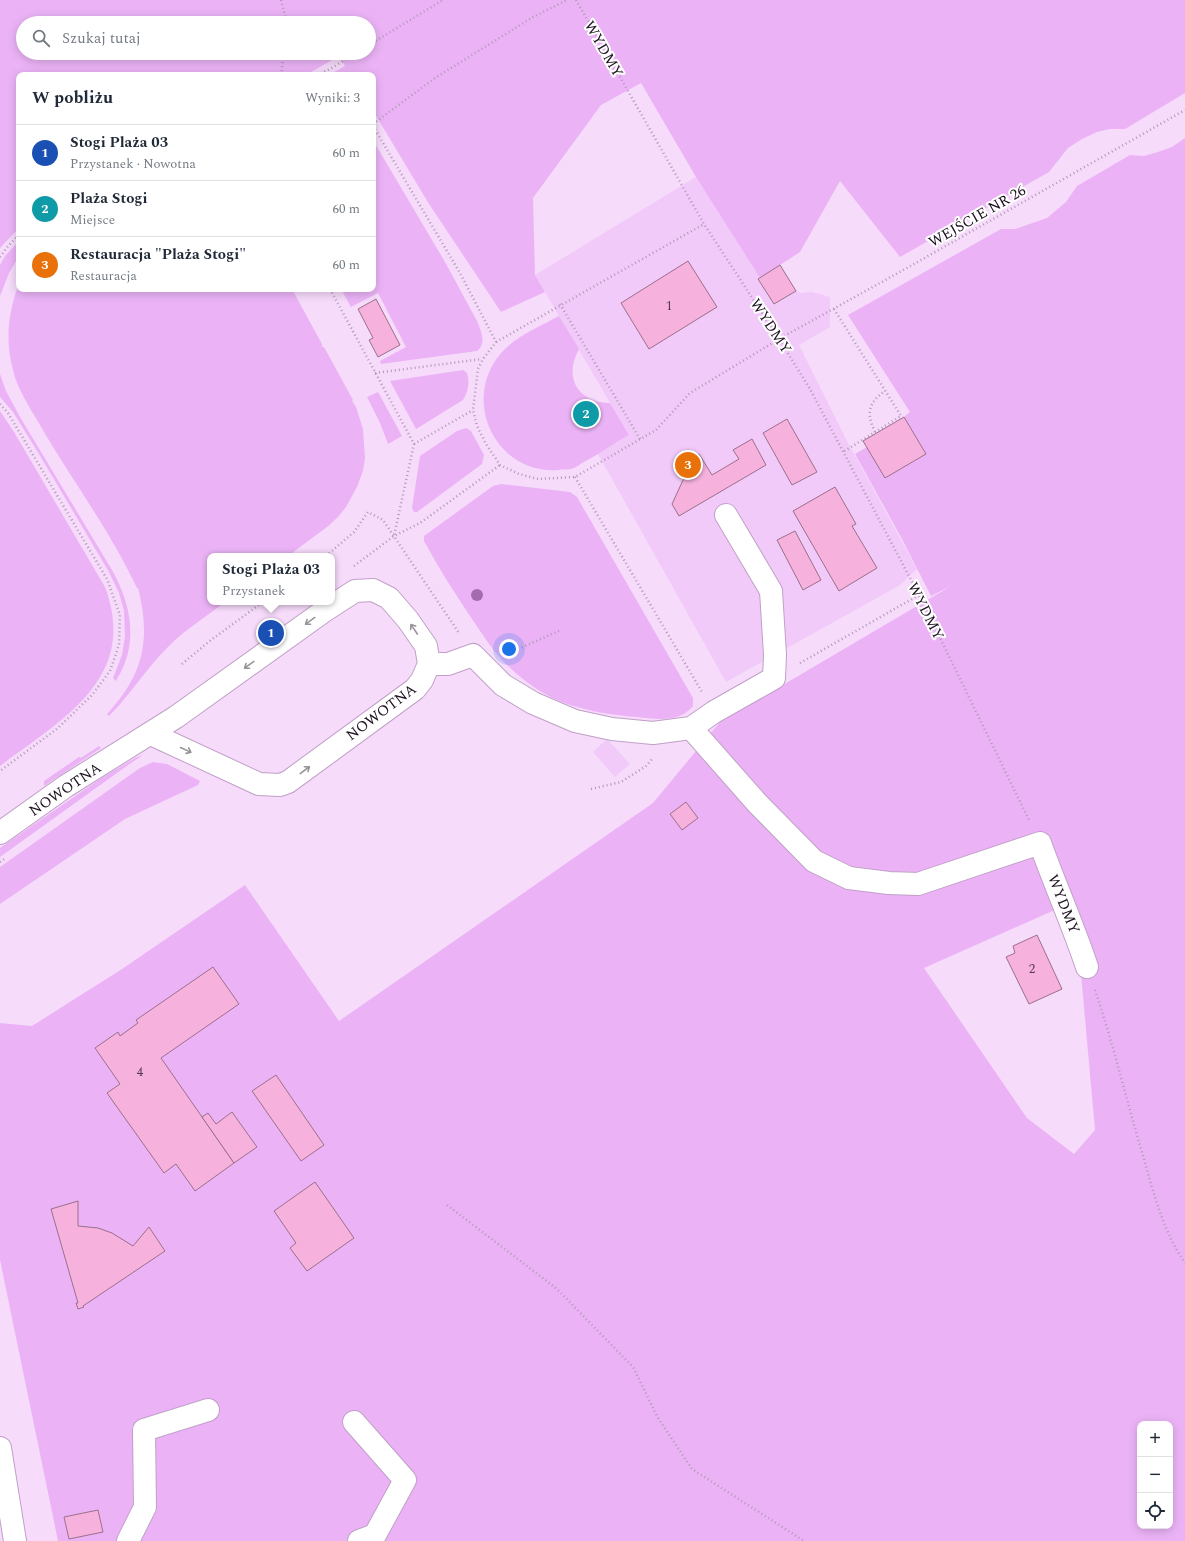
<!DOCTYPE html>
<html lang="pl">
<head>
<meta charset="utf-8">
<style>
  :root { --surface:#fff; --page:#f2f2f3; --text:#1f2937; --muted:#747a83; --line:#e0e1e3; --accent:#2f7a20 }
  body { margin:0; font-family:Spectral,serif; background:var(--page); color:var(--text) }
  .controls { position:absolute; right:12px; bottom:12px; display:grid; overflow:hidden; border-radius:8px; box-shadow:0 2px 10px #0003 }
  .controls button { width:36px; height:36px; display:grid; place-items:center; padding:0; border:0; border-bottom:1px solid var(--line); background:var(--surface); color:var(--text); font:20px sans-serif }
  .you { position:absolute; left:509px; top:649px; width:14px; height:14px; margin:-10px; border:3px solid #fff; border-radius:50%; background:#1a73e8; box-shadow:0 0 0 6px #1a73e833 }
  .badge { display:grid; place-items:center; width:26px; height:26px; border-radius:50%; background:var(--accent); color:#fff; font-size:13px; font-weight:700 }
  .pin { position:absolute; translate:-50% -50%; border:2px solid #fff; box-shadow:0 1px 4px #0006 }
  .popup { position:absolute; left:207px; top:553px; width:128px; height:52px; box-sizing:border-box; display:grid; place-content:center; border-radius:8px; background:var(--surface); filter:drop-shadow(0 1px 3px #0005); font-size:13px; white-space:nowrap; color:var(--muted) }
  .popup b { font-size:15px; color:var(--text) }
  .popup::after { content:''; position:absolute; left:50%; top:100%; margin-left:-8px; border:8px solid transparent; border-top-color:var(--surface) }
  .list { margin:0; padding:0; list-style:none }
  h2 { display:flex; justify-content:space-between; align-items:center; height:52px; margin:0; padding:0 16px; font-size:17px }
  h2 small { font-size:13px; font-weight:400; color:var(--muted) }
  .list li { display:grid; grid-template-columns:26px 1fr auto; gap:12px; align-items:center; box-sizing:border-box; height:56px; padding:0 16px; border-top:1px solid var(--line) }
  .list b { display:block; font-size:15px; white-space:nowrap }
  .list p { margin:0; font-size:13px; white-space:nowrap; color:var(--muted) }
  .list em { font-size:13px; font-style:normal; color:var(--muted) }
  .icon { flex:none; width:22px; height:22px; fill:none; stroke:currentColor; stroke-width:2; stroke-linecap:round; stroke-linejoin:round }
  .map { position:relative; flex:none; width:1185px; height:1541px; overflow:hidden }
  .search { position:absolute; background:var(--surface); box-shadow:0 2px 10px #0003; left:16px; top:16px; width:360px; height:44px; display:flex; align-items:center; gap:10px; box-sizing:border-box; padding:0 14px; border-radius:22px; color:var(--muted); font-size:15px }
  .panel { position:absolute; background:var(--surface); box-shadow:0 2px 10px #0003; left:16px; top:72px; width:360px; height:220px; border-radius:8px }
  .map>svg:first-child { display:block }
</style>
</head>
<body>
<div class="map">
<svg width="1185" height="1541" viewBox="0 0 1185 1541">
  <rect width="100%" height="100%" fill="#f6dbfb"/>
  <g fill="#f1caf9">
    <path d="M696,177l64,101 20,-13 16,25 4,3 12,-1 18,5v30l-31,18 48,96 70,128 -17,16 -174,97 -128,-228 31,-19 -94,-160z"/>
    <path d="M607,739l23,25 -15,13 -22,-25z"/>
  </g>
  <g fill="#ebb3f6" fill-rule="evenodd">
    <path d="M0,0h1185v93l-60,36h-15l-13,3 -15,7 -14,9 -19,24 -149,85 -60,-76 -40,71 -40,26 -64,-101 -55,-94 -40,22 -68,93 2,77 10,17 -44,20 -72,-108 -54,-90 -2,1v-40h-44l16,-9 -6,-10 -33,19h-287v153l-19,20zM23,23h346v30h-346z"/>
    <path d="M1185,138v1403h-1127l-58,-281v-237l32,3 90,-57 123,-84 94,136 314,-218 67,-81 231,-136 -20,10 -29,-57 -47,-85 12,-7 18,31 41,-24 -22,-37 6,-5 -62,-97 153,-86h14l32,-11 19,-16 11,-16 53,-31 14,1 14,-4 14,-5zM1057,909l24,65 14,156 -21,24 -47,-36 -103,-150zM1140,1424h30v102h-30z"/>
    <path d="M373,143l4,4 68,115 32,59c4,10 10,22 0,30l-96,13 -1,-3 26,-14 -28,-54 -27,14 -10,-18h32z"/>
    <path d="M19,241v15l-10,17 -9,23v-31l5,-9z"/>
    <path d="M19,284v5h273l30,55v3h2l29,53 -1,1 4,6 7,22 2,29 -2,13 -6,16 -11,20 -8,10 -11,10 -39,29h-78v46h15c-19,15 -41,28 -58,46 -21,21 -37,47 -58,68l-2,-2c37,-40 44,-75 31,-126h-1c-26,-55 -62,-104 -93,-156 -11,-20 -26,-40 -31,-62 -8,-29 -5,-58 6,-86z"/>
    <path d="M559,316l20,33c-16,29 -1,53 31,54l19,32c-16,9 -31,20 -47,28 -3,2 -7,5 -11,6 -3,1 -8,0 -12,1 -59,5 -95,-61 -64,-109 14,-22 42,-33 64,-45z"/>
    <path d="M463,370l4,3c3,9 1,19 -4,27l-47,29 -26,-48z"/>
    <path d="M0,374l6,17 14,26 92,153c20,36 27,74 4,111l-3,-3 9,-23 3,-19 -1,-25 -5,-18 -10,-21 -70,-118 -26,-42 -13,-15z"/>
    <path d="M378,392l24,44 -14,8 -8,-21 -13,-26z"/>
    <path d="M0,411l14,21 91,155c34,91 -42,132 -105,179z"/>
    <path d="M466,428l5,3 13,24 -2,9 -65,48h-3l-2,-4 8,-52 37,-25z"/>
    <path d="M501,484l69,8 7,5 116,201v8c-13,17 -37,13 -56,11 -26,-2 -51,-6 -75,-15 -21,-8 -41,-23 -57,-39 -12,-12 -22,-28 -31,-41 -18,-27 -35,-53 -50,-81v-5l69,-50z"/>
    <path d="M99,746l2,2 -57,38v-5l35,-24 2,1z"/>
    <path d="M143,755l-15,10 -128,92v-9l7,-5 96,-66 32,-19z"/>
    <path d="M153,762l14,2 33,17 -2,4 -73,34 -125,85v-37l140,-99z"/>
  </g>
  <g fill="#f6b1dd" stroke="#9a708b">
    <path d="M688,261l29,46 -68,42 -28,-46z"/>
    <path d="M780,265l16,26 -22,13 -16,-25z"/>
    <path d="M376,299l24,46 -22,12 -9,-17 4,-2 -15,-29z"/>
    <path d="M904,417l22,37 -41,24 -22,-37z"/>
    <path d="M787,419l30,53 -25,13 -29,-52z"/>
    <path d="M752,439l14,26 -87,51 -7,-12 12,-26 -6,-11 21,-13 13,21 27,-16 -6,-9z"/>
    <path d="M835,487l21,37 -4,2 25,42 -38,23 -46,-80z"/>
    <path d="M795,531l26,49 -18,10 -26,-50z"/>
    <path d="M686,802l12,16 -16,12 -12,-16z"/>
    <path d="M1037,935l25,54 -33,15 -23,-47 9,-4 -2,-7z"/>
    <path d="M213,967l26,37 -78,54 73,105 -39,28 -19,-27 -12,9 -57,-80 13,-9 -25,-36 23,-16 2,4 18,-13 -2,-3z"/>
    <path d="M276,1075l48,70 -23,16 -49,-70z"/>
    <path d="M232,1112l25,35 -23,16 -32,-46 6,-4 8,11z"/>
    <path d="M315,1182l39,56 -47,33 -17,-23 6,-5 -22,-32z"/>
    <path d="M78,1201v25l20,2 14,5 21,13 16,-19 16,24 -82,55 1,1 -6,2 -2,-6h2l-27,-94z"/>
    <path d="M98,1510l5,22 -34,7 -5,-22z"/>
  </g>
  <g fill="none" stroke-linecap="round" stroke-linejoin="round">
    <g stroke="#c0a0c7" stroke-width="24">
      <g id="minor">
        <path d="M429,664h19l25,-9 30,30 30,18 42,18 37,8 41,4 38,-5 23,-16 60,-34 1,-23 -4,-64 -45,-76"/>
        <path d="M691,728l66,75 57,58 35,17 40,5 29,1 122,-41c15,42 33,82 47,124"/>
        <path d="M0,833l66,-47 110,-69 148,-106 31,-20 18,-1 16,8 19,22 18,26 3,18 -7,16 -7,9 -127,93 -8,3 -21,-1 -108,-50"/>
        <path d="M354,1422l51,58 -30,55 -16,6"/>
        <path d="M0,1448l15,93"/>
        <path d="M128,1541l17,-34 -1,-77 64,-20"/>
      </g>
    </g>
    <g stroke="#b09ab4" stroke-width="2.5" stroke-dasharray="1 3" stroke-linecap="butt">
      <path d="M281,0l6,23"/>
      <path d="M576,0l128,224 75,115 31,50 109,206 110,225"/>
      <path d="M369,45l74,-45"/>
      <path d="M281,75l3,-22"/>
      <path d="M317,75l13,-6 26,-16"/>
      <path d="M373,124l62,-46 98,-61 34,-17"/>
      <path d="M373,126l87,147 36,69 -13,17 -5,10 -5,41 4,16 9,18 14,21 19,9 19,5 37,-2 81,-47 34,-37 89,-54 128,-71 278,-158"/>
      <path d="M0,257l8,-11 11,-11"/>
      <path d="M330,289l84,155 -20,92"/>
      <path d="M560,304l80,135"/>
      <path d="M834,309l67,107 -58,36"/>
      <path d="M496,342l208,-118"/>
      <path d="M375,373l107,-14"/>
      <path d="M0,404l8,9 99,166 13,36 -1,30 -9,26 -18,24 -34,33 -58,43"/>
      <path d="M875,432c-9,-19 -7,-29 10,-41"/>
      <path d="M414,444l59,-34"/>
      <path d="M575,477l127,215"/>
      <path d="M326,556l28,-24 14,-20 15,8 76,113"/>
      <path d="M354,566l40,-30 26,-13 80,-58"/>
      <path d="M507,654l54,-24"/>
      <path d="M800,663l119,-68"/>
      <path d="M182,664l29,-24 52,-38"/>
      <path d="M591,789l30,-7 25,-16 7,-8"/>
      <path d="M0,862l6,-4"/>
      <path d="M1095,990c19,56 32,113 49,169 10,36 20,74 41,104"/>
      <path d="M447,1205l110,84 76,78 25,51 34,51 112,72"/>
    </g>
    <use href="#minor" stroke="#fff" stroke-width="22"/>
  </g>
  <circle fill="#a36cad" cx="477" cy="595" r="6"/>
  <defs><path id="oneway-shaft" d="M-6 0H5M1.5-3L5.5 0L1.5 3" fill="none" stroke-width="1.6" stroke-linecap="round" stroke-linejoin="round"/></defs>
  <g stroke="#99949a">
    <use href="#oneway-shaft" transform="translate(310 621) rotate(144)"/>
    <use href="#oneway-shaft" transform="translate(414 629) rotate(-124)"/>
    <use href="#oneway-shaft" transform="translate(249 665) rotate(144)"/>
    <use href="#oneway-shaft" transform="translate(186 750) rotate(25)"/>
    <use href="#oneway-shaft" transform="translate(305 770) rotate(-37)"/>
  </g>
  <g text-anchor="middle" stroke-width="4" stroke-linejoin="round" paint-order="stroke">
    <g font-size="13" fill="#53394e">
      <text x="669" y="310">1</text>
      <text x="1032" y="973">2</text>
      <text x="140" y="1076">4</text>
    </g>
    <g font-size="15" fill="#1d111f" stroke="#fff">
      <text transform="translate(604 49) rotate(60)" y="5">WYDMY</text>
      <text transform="translate(977 216) rotate(-30)" y="5">WEJŚCIE NR 26</text>
      <text transform="translate(771 326) rotate(57)" y="5">WYDMY</text>
      <text transform="translate(926 611) rotate(63)" y="5">WYDMY</text>
      <text transform="translate(381 712) rotate(-37)" y="5">NOWOTNA</text>
      <text transform="translate(65 789) rotate(-34)" y="5">NOWOTNA</text>
      <text transform="translate(1064 904) rotate(68)" y="5">WYDMY</text>
    </g>
  </g>
</svg>
<div class="controls">
<button>+</button>
<button>−</button>
<button><svg class="icon" aria-label="locate" viewBox="0 0 24 24"><circle cx="12" cy="12" r="6"/><path d="M12 2v4M12 18v4M2 12h4M18 12h4"/></svg></button>
</div>
<div class="you"></div>
<div class="pin badge" style="left:271px;top:633px;background:#1a4fb4">1</div>
<div class="popup"><b>Stogi Plaża 03</b>Przystanek</div>
<div class="pin badge" style="left:586px;top:414px;background:#0f9aa8">2</div>
<div class="pin badge" style="left:688px;top:465px;background:#e8710a">3</div>
<div class="search"><svg class="icon" aria-label="search" viewBox="0 0 24 24"><circle cx="10" cy="10" r="6"/><path d="M15 15l6 6"/></svg>Szukaj tutaj</div>
<section class="panel">
<h2>W pobliżu<small>Wyniki: 3</small></h2>
<ul class="list">
<li><span class="badge" style="background:#1a4fb4">1</span><div><b>Stogi Plaża 03</b><p>Przystanek · Nowotna</p></div><em>60 m</em></li>
<li><span class="badge" style="background:#0f9aa8">2</span><div><b>Plaża Stogi</b><p>Miejsce</p></div><em>60 m</em></li>
<li><span class="badge" style="background:#e8710a">3</span><div><b>Restauracja &quot;Plaża Stogi&quot;</b><p>Restauracja</p></div><em>60 m</em></li>
</ul>
</section>
</div>
</body>
</html>
